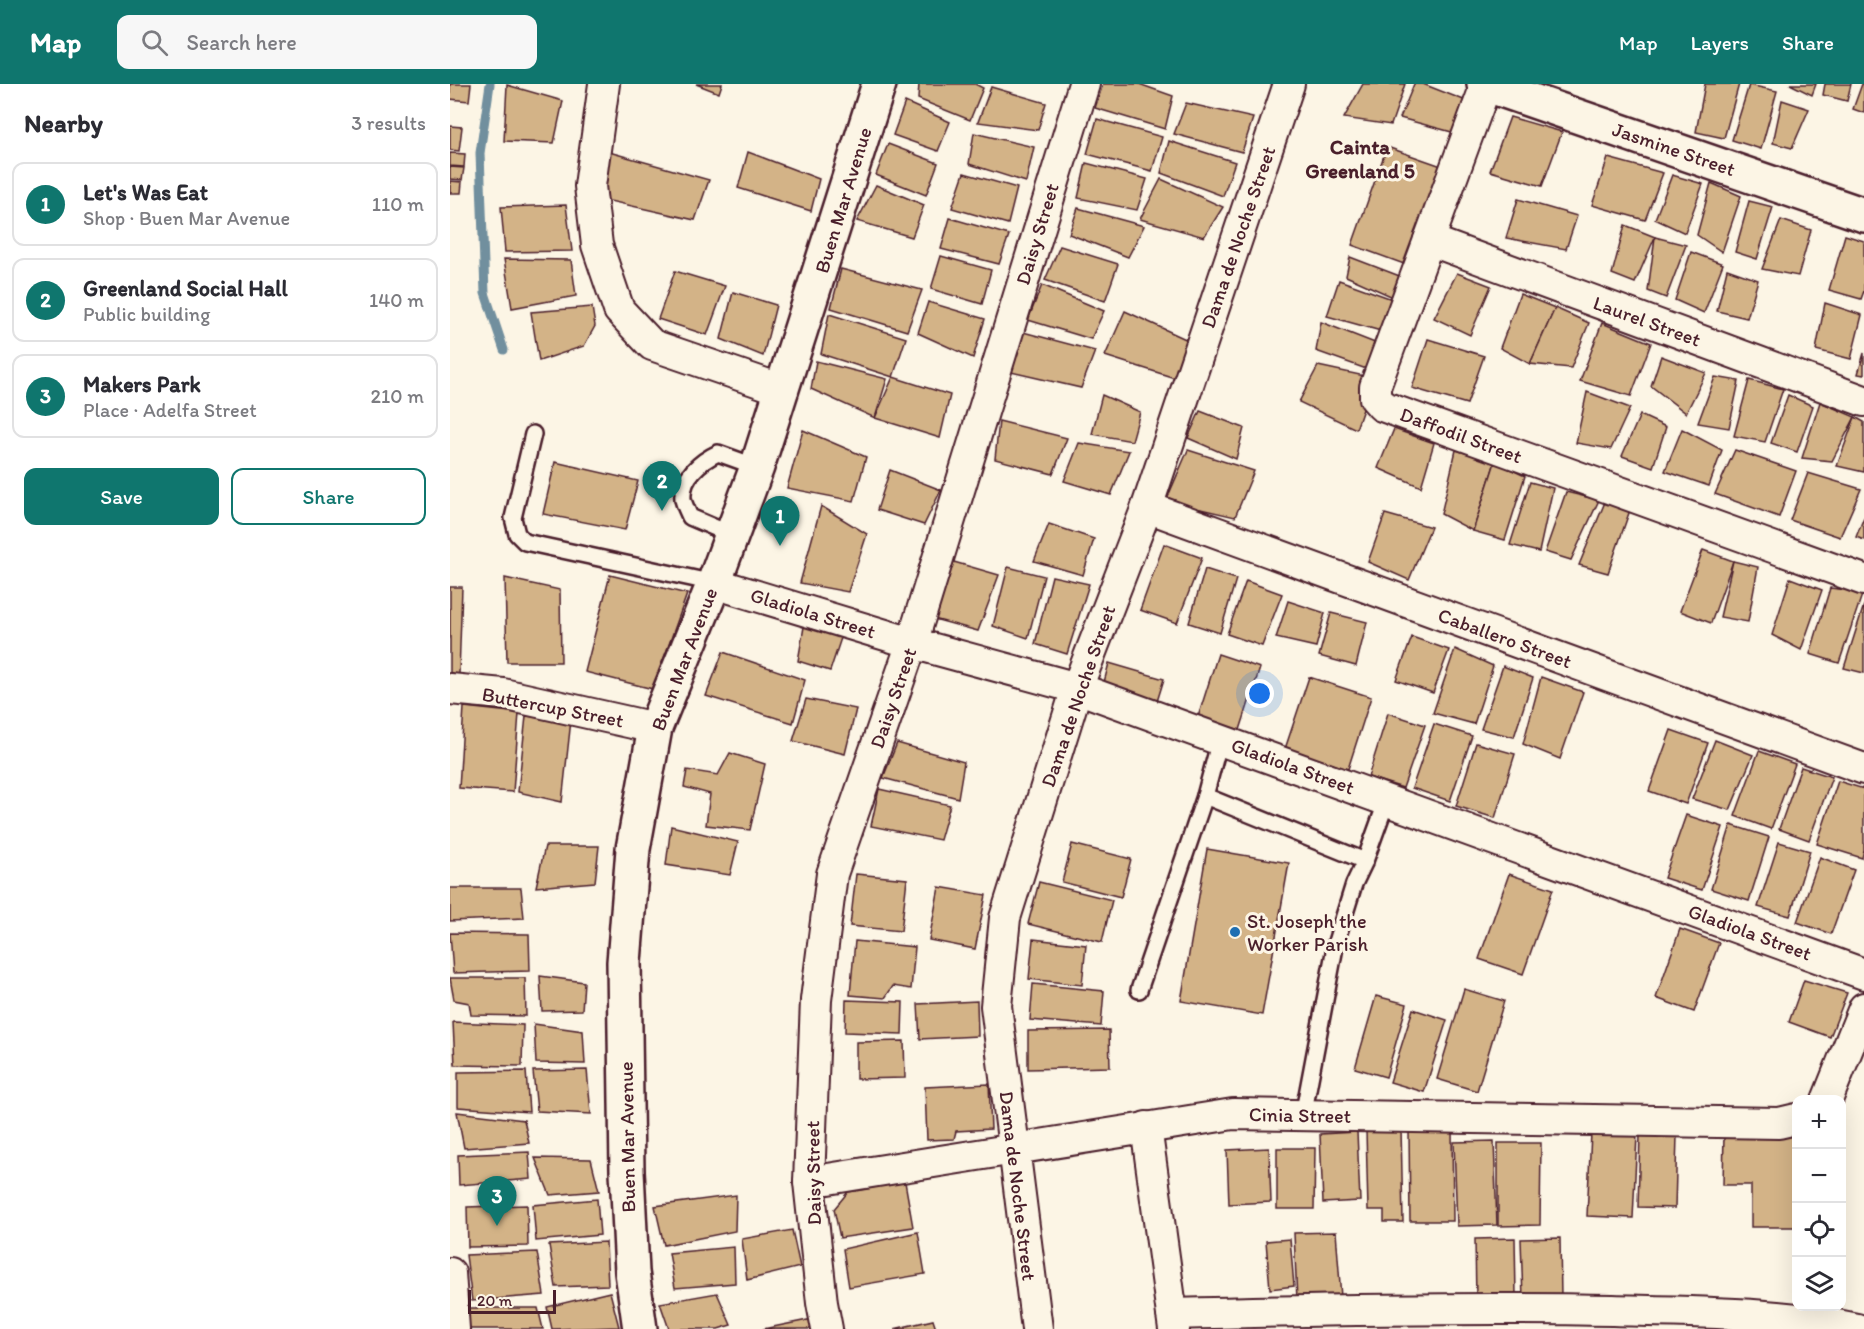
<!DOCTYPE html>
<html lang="en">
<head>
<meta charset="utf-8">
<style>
  :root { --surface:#fff; --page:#f7f7f7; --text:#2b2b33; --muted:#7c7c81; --line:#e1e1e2; --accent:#0f766e }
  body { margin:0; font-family:Itim,sans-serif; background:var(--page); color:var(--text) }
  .controls { position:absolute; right:18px; bottom:18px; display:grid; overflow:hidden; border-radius:12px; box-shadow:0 6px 24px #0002 }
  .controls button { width:54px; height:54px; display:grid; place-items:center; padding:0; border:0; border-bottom:2px solid var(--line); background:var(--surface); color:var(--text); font:30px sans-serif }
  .scale { position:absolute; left:18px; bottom:15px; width:88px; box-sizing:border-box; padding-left:6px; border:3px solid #4a1f2b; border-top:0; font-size:16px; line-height:21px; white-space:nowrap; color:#4a1f2b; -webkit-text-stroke:4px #fcf5e5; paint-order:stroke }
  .you { position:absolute; left:810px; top:610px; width:21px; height:21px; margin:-15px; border:4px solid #fff; border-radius:50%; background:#1a73e8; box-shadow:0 0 0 9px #1a73e833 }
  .badge { display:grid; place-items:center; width:39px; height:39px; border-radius:50%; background:var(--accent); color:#fff; font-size:20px; font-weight:700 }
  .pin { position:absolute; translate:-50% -50px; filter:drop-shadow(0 2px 3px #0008) }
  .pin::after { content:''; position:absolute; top:32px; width:21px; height:18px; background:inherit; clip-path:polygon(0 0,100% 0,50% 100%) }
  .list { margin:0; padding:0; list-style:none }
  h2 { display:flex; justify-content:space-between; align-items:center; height:78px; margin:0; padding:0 24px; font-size:26px }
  h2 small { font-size:20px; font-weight:400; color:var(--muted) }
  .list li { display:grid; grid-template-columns:39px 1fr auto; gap:18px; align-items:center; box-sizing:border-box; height:84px; margin:0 12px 12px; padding:0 12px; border:2px solid var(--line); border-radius:12px }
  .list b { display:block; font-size:22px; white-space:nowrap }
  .list p { margin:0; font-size:20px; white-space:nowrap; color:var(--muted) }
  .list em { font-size:20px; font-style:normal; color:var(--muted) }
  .actions { display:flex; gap:12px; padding:18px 24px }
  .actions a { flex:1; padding:14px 0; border:2px solid var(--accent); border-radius:12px; text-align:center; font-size:21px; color:var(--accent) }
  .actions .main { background:var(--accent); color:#fff }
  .icon { flex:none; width:33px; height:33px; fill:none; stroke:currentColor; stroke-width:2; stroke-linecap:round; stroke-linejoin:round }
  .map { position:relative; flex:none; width:1414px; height:1245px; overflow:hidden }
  header { display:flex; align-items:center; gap:36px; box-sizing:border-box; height:84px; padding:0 30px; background:var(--accent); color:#fff }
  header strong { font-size:28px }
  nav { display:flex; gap:33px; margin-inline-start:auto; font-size:21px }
  .search { width:420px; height:54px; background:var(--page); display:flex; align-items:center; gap:15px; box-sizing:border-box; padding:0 21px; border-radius:12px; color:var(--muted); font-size:22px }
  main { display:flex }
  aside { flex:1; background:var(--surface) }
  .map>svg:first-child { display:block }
</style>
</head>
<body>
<header>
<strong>Map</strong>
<div class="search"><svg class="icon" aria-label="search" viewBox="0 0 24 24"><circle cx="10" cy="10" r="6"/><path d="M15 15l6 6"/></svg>Search here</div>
<nav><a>Map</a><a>Layers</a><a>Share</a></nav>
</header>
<main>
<aside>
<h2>Nearby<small>3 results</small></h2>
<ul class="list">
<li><span class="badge">1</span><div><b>Let's Was Eat</b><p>Shop · Buen Mar Avenue</p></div><em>110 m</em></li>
<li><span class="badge">2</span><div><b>Greenland Social Hall</b><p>Public building</p></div><em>140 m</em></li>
<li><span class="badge">3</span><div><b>Makers Park</b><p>Place · Adelfa Street</p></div><em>210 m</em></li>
</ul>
<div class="actions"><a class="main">Save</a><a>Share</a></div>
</aside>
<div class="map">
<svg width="1414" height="1245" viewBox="0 0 1414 1245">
  <rect width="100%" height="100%" fill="#fcf5e5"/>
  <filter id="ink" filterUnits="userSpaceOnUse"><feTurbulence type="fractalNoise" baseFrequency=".0167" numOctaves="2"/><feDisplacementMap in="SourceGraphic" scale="12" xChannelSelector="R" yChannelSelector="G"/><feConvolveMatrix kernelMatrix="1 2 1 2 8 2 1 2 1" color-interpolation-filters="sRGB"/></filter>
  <g filter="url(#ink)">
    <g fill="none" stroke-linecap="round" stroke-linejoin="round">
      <path stroke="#718f9e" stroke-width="9" d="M40,0l-10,69 5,140 19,57"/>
    </g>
    <g fill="#d3b387" stroke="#4a1f2b" stroke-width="1.5">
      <path d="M0,0h21l-2,17 -19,-2z"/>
      <path d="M246,0h26l-3,9z"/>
      <path d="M469,0h56l8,4 -13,32 -52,-21z"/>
      <path d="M653,0h36l34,12 -8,33 -70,-21z"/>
      <path d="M913,0h42l-14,41 -47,-7z"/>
      <path d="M964,0h9l51,20 -11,31 -63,-17z"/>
      <path d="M1255,0h34l-15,54 -28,-6z"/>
      <path d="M1340,0h26l-4,11z"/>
      <path d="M1375,0h26l-4,17 -24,-6z"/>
      <path d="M1412,0h2v29l-11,-4z"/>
      <path d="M57,1l56,16 -9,42 -50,-2z"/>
      <path d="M1299,1l28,6 -16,58 -29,-9z"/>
      <path d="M541,3l55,16 -8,27 -60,-8z"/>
      <path d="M1332,16l27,9 -17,39 -19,-5z"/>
      <path d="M455,18l45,20 -12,29 -45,-16z"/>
      <path d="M736,19l67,15 -11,34 -68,-18z"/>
      <path d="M1060,33l52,15 -20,54 -52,-15z"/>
      <path d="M647,35l65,18 -10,34 -65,-17z"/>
      <path d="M0,42l12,1 -3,24 -9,-1z"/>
      <path d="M524,49l60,14 -8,35 -57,-18z"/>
      <path d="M719,57l66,21 -12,34 -62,-23z"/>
      <path d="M438,60l50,19 -12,32 -50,-20z"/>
      <path d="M937,63l63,22 -35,99 -63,-23z"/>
      <path d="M159,68l100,28 -14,40 -90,-20z"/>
      <path d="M298,68l71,27 -8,32 -73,-23z"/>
      <path d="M0,69l15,1 -1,13 -14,-1z"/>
      <path d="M1158,74l55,15 -18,47 -53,-15z"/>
      <path d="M636,79l61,16 -10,31 -59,-12z"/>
      <path d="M0,83l14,1 -2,12 -12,-1z"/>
      <path d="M514,89l53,15 -9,36 -56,-16z"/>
      <path d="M1222,91l31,9 -18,49 -30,-14z"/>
      <path d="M711,95l62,28 -19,30 -64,-18z"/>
      <path d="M0,97l12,1 -1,11h-11z"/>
      <path d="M1261,99l30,13 -19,56 -25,-17z"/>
      <path d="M426,101l48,20 -12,32 -55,-16z"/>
      <path d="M1068,115l59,17 -11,33 -60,-11z"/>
      <path d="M1299,117l24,6 -16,52 -22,-7z"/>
      <path d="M116,121l6,46 -67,1 -4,-45z"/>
      <path d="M628,124l66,18 -16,31 -59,-23z"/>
      <path d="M500,134l59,17 -10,29 -58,-15z"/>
      <path d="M1331,136l30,10 -13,46 -36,-7z"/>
      <path d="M1175,141l30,12 -20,46 -23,-9z"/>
      <path d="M1395,151l19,6v50l-3,8 -32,-9z"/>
      <path d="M1205,153l31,8 -20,53 -18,-7z"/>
      <path d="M610,162l58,18 -13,37 -60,-21z"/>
      <path d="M1241,168l32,12 -19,49 -29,-13z"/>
      <path d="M491,172l50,14 -9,34 -51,-15z"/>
      <path d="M900,173l60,23 -8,21 -56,-25z"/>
      <path d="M54,175l67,1 5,36 -64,12z"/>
      <path d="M391,185l81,21 -15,41 -76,-23z"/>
      <path d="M1277,185l31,11 -11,38 -30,-7z"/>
      <path d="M225,187l50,15 -18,49 -49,-16z"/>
      <path d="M1007,189l34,13 -21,49 -36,-17z"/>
      <path d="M889,196l53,19 -11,32 -54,-15z"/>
      <path d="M592,201l62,26 -13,28 -63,-19z"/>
      <path d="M283,208l43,13 -13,51 -42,-17z"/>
      <path d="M1070,210l35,14 -25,56 -30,-16z"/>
      <path d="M478,218l57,17 -12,39 -55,-25z"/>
      <path d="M1375,219l37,12 -11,44 -35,-9z"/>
      <path d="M142,223l3,19 -11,20 -45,15 -8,-49z"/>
      <path d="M1105,224l34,15 -18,45 -41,-4z"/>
      <path d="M675,227l67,31 -14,37 -73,-23z"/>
      <path d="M379,230l77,24 -13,39 -72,-23z"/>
      <path d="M871,238l59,23 -8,26 -56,-20z"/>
      <path d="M1152,239l49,20 -20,53 -51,-15z"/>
      <path d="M573,248l72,19 -14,37 -70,-16z"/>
      <path d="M978,255l56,17 -17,48 -55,-16z"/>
      <path d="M1414,269v22l-6,-1z"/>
      <path d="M1211,272l45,17 -20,40 -35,-27z"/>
      <path d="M366,277l71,18 -12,39 -64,-29z"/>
      <path d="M868,282l56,12 -18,51 -57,-27z"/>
      <path d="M443,293l57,18 -10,43 -65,-20z"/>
      <path d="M1265,293l24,4 -10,47 -31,-5z"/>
      <path d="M1299,296l34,9 -18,53 -31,-6z"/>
      <path d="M1137,308l43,16 -19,41 -35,-6z"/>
      <path d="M652,311l38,17 -8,29 -40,-7z"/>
      <path d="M1338,311l25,11 -16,46 -26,-9z"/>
      <path d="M1370,318l35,15 -23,44 -30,-3z"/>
      <path d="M750,327l44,17 -8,31 -48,-21z"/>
      <path d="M1190,331l26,12 -13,40 -31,-11z"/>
      <path d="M1405,333l9,5v50l-27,-6z"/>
      <path d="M549,337l68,17 -14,36 -58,-15z"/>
      <path d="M944,345l40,14 -13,44 -43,-19z"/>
      <path d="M1232,345l40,21 -13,36 -44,-15z"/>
      <path d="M353,346l63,27 -12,44 -67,-13z"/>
      <path d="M629,359l50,8 -18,44 -47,-14z"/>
      <path d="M738,366l66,21 -19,46 -69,-16z"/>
      <path d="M1006,366l39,12 -22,69 -32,-17z"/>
      <path d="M1285,366l61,21 -17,46 -64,-23z"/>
      <path d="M105,378l83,19 -13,49 -82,-16z"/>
      <path d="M1045,378l30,14 -20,64 -32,-9z"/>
      <path d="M440,386l51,20 -17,35 -47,-15z"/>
      <path d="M1358,389l53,16 -21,48 -50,-17z"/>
      <path d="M1080,398l23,6 -14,64 -29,-7z"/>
      <path d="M1116,408l33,8 -28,60 -26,-8z"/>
      <path d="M1155,418l25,8 -22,63 -29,-8z"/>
      <path d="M371,422l46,28 -19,58 -48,-9z"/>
      <path d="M935,430l46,13 -22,53 -41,-18z"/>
      <path d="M1414,433v23l-8,-3z"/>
      <path d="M599,440l45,15 -11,36 -49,-14z"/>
      <path d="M714,460l38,14 -25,65 -37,-13z"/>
      <path d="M1253,466l30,11 -22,62 -31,-12z"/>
      <path d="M497,476l52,15 -21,56 -44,-12z"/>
      <path d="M1283,477l25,6 -10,55 -28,-5z"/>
      <path d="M558,483l36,9 -16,62 -35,-12z"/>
      <path d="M755,485l31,10 -16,54 -31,-10z"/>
      <path d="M160,491l77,19 -34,95 -68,-17z"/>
      <path d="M602,492l37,8 -22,70 -32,-10z"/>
      <path d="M55,494l55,12 1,72h-54z"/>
      <path d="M1340,494l32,12 -21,60 -29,-15z"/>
      <path d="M796,497l36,13 -20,52 -35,-12z"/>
      <path d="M0,503h12l-3,87h-9z"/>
      <path d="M1380,504l33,4 -24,71 -29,-9z"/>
      <path d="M838,517l37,12 -9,34 -40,-9z"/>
      <path d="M1414,521v68l-20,-5z"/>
      <path d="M881,529l36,9 -11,44 -37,-10z"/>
      <path d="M355,537l36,17 -11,33 -32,-10z"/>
      <path d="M962,553l37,13 -16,43 -37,-13z"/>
      <path d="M1005,565l38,17 -19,58 -41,-11z"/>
      <path d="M273,568l82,28 -12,43 -87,-27z"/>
      <path d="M768,570l42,14 -20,62 -42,-13z"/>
      <path d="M659,579l55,16 -9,29 -54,-14z"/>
      <path d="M1053,582l30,12 -19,59 -33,-8z"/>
      <path d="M859,593l62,20 -23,72 -63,-20z"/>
      <path d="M1091,593l42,15 -23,67 -37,-15z"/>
      <path d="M356,615l50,10 -11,45 -52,-13z"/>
      <path d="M14,623l55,6 -6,79 -54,-4z"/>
      <path d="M938,629l37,12 -22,63 -35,-11z"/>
      <path d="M76,632l45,4 -9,82 -44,-10z"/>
      <path d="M984,640l38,12 -22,65 -38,-13z"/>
      <path d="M1221,646l37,13 -22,61 -37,-13z"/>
      <path d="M1265,656l38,15 -23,55 -38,-11z"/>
      <path d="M447,659l67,19 -6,36 -75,-20z"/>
      <path d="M1026,659l39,11 -20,64 -39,-12z"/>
      <path d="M1309,667l36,13 -24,65 -36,-13z"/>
      <path d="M280,669l35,11 -15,66 -44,-5 4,-31 -26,-7 3,-17 31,5z"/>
      <path d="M1351,683l31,10 -23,63 -30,-11z"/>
      <path d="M1388,697l26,8v61l-2,8 -45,-14z"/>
      <path d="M429,705l71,16 -10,35 -69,-14z"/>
      <path d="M1236,731l37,12 -21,63 -38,-12z"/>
      <path d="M1281,741l38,12 -20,64 -38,-12z"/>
      <path d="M221,742l67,16 -8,33 -64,-10z"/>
      <path d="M1329,758l31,9 -20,65 -32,-9z"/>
      <path d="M622,760l59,15 -10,38 -59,-15z"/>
      <path d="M95,762h54l-4,36 -59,5z"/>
      <path d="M757,765l82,14 -27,152 -81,-14z"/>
      <path d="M1370,773l34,13 -23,64 -34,-12z"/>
      <path d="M406,790l51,5 -6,52 -51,-5z"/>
      <path d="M1059,790l44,15 -30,85 -44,-15z"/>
      <path d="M589,798l73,18 -10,42 -74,-18z"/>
      <path d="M489,803l47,8 -11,54 -46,-9z"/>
      <path d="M0,804h71l3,30 -74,3z"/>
      <path d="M1230,845l39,14 -25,69 -38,-14z"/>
      <path d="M0,849l79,1 1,37 -77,2z"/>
      <path d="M583,855l53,6 -4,40 -53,-6z"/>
      <path d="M405,857l60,6 -4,42 -18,-3 -8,12 -35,-3z"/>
      <path d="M90,892l44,6 -2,28 -40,1z"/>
      <path d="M0,894h75l1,38 -55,-1 -2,-12 -15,-3z"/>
      <path d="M1354,896l43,13 -17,44 -41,-15z"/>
      <path d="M583,900l71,7 -3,35 -71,-6z"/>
      <path d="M1014,905l40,12 -27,90 -40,-12z"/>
      <path d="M926,912l31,8 -21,73 -31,-9z"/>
      <path d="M396,916l57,2 -1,32 -57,-2z"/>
      <path d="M527,917l1,35 -58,3 -2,-35z"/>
      <path d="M963,925l34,11 -23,72 -34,-10z"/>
      <path d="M3,938l70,3 -1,41 -67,-1z"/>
      <path d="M84,940l49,7 2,33 -49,-1z"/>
      <path d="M659,946l1,37 -82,2v-38z"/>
      <path d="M454,957l1,37 -49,1v-37z"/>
      <path d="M137,986l4,44 -54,-3 -4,-40z"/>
      <path d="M76,987l3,41 -71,-5v-35z"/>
      <path d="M539,1000l2,45 -35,2 -2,8 -27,1 -2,-53z"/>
      <path d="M7,1028l67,8 5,23 -65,5z"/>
      <path d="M951,1045l2,93h-19v-12h-16l-2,-80z"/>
      <path d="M1002,1045l1,92h-43l-1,-91z"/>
      <path d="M907,1048l3,69 -37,2 -3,-69z"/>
      <path d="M1141,1049l46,2 -4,83 -46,-2z"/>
      <path d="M1190,1050l37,1 -2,73 -37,-1z"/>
      <path d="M1274,1050l72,1v92h-45v-42h-28z"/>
      <path d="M1044,1057l3,84 -40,1 -3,-84z"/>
      <path d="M1048,1059h43l-1,82 -42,1z"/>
      <path d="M819,1064l2,54 -42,2 -2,-54z"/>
      <path d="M827,1064h38l-1,61h-37z"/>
      <path d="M79,1068l2,27 -72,6 -1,-30z"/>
      <path d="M85,1074l56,1 8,32 -49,4z"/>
      <path d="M455,1098l8,45 -73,11 -6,-29 14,-17z"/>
      <path d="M286,1111l-1,36 -71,14 -9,-39z"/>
      <path d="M147,1115l3,36 -64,6 -3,-36z"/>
      <path d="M77,1121l1,41 -60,1 -1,-40z"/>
      <path d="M342,1146l8,37 -53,13 -5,-41z"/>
      <path d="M468,1148l7,42 -76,13 -6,-38z"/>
      <path d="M886,1148l5,65 -44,3 -3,-67z"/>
      <path d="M1065,1154l1,59 -40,1 -1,-59z"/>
      <path d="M1110,1154l1,60 -38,1 -2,-60z"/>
      <path d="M840,1155l4,47 -24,3 -4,-48z"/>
      <path d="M156,1158l2,43 -52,2 -7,-42z"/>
      <path d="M284,1163l1,36 -60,5 -6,-35z"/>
      <path d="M87,1168l7,43 -72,6 -6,-46z"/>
      <path d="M160,1208l9,35 -67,2 -5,-22z"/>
      <path d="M267,1209l14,32 -13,4h-49l-9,-26z"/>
      <path d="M12,1224h76l5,21h-76z"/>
      <path d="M363,1235l2,10h-52z"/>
      <path d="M483,1236l3,9h-42z"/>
    </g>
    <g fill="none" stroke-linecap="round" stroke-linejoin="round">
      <g stroke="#4a1f2b" stroke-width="20">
        <g id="lane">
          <path d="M83,350l-20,84 4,16 8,8 189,41"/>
          <path d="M282,451l-42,-18c-2,-5 -6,-12 -7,-18 -2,-22 18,-38 35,-46l39,14"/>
          <path d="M770,656l-15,56 160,65"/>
          <path d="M689,906l66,-194"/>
          <path d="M853,1032l33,-174 18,-58 11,-23 22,-61"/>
        </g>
      </g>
      <g stroke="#4a1f2b" stroke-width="34">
        <g id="street">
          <path d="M154,0l-14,102 7,59 22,65 33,35 131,45"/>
          <path d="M1036,1l-111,302v11l7,8 482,174"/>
          <path d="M979,156l435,161"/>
          <path d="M697,423l717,262"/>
          <path d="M264,499l198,60 165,45 787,286"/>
          <path d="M0,605l53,5 152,34"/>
          <path d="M1377,1016l37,-92"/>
          <path d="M696,1043l28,202"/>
          <path d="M359,1098l424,-68 546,9 17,-4"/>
          <path d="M0,1189l4,56"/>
          <path d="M722,1230c147,-4 294,-7 441,-4 78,2 168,2 244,19"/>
          <path d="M377,1245l-5,-26 -13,-121 7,-182 16,-126 80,-231 172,-559"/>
          <path d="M587,1245l-41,-323 9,-88 72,-230 70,-181 142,-423"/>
        </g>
      </g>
      <g stroke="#4a1f2b" stroke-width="38">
        <g id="secondary">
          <path d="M1034,0l380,131"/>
          <path d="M190,1245l-8,-57 -5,-101 -3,-209 9,-113 22,-121 59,-145 43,-116 122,-383"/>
        </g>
      </g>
      <use href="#lane" stroke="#fcf5e5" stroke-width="15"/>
      <use href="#street" stroke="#fcf5e5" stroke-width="30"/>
      <use href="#secondary" stroke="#fcf5e5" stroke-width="33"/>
    </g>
  </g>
  <circle fill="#1f6fb2" stroke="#fcf5e5" stroke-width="2" cx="785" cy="848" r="6"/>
  <g text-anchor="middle" stroke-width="6" stroke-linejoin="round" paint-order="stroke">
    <g font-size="20" fill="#4a1f2b" stroke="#fcf5e5">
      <text transform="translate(1224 65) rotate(19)" y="7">Jasmine Street</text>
      <text transform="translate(393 116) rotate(-73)" y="7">Buen Mar Avenue</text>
      <text transform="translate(587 150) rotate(-73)" y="7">Daisy Street</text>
      <text transform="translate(788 153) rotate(-71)" y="7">Dama de Noche Street</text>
      <text transform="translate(1197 237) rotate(20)" y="7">Laurel Street</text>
      <text transform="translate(1011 351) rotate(20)" y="7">Daffodil Street</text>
      <text transform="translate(363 529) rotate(17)" y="7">Gladiola Street</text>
      <text transform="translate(1055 554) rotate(20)" y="7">Caballero Street</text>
      <text transform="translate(234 575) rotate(-69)" y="7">Buen Mar Avenue</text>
      <text transform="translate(628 612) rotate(-71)" y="7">Dama de Noche Street</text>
      <text transform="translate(443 614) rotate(-71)" y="7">Daisy Street</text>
      <text transform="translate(103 623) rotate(11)" y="7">Buttercup Street</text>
      <text transform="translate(843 682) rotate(20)" y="7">Gladiola Street</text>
      <text transform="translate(1300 848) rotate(20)" y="7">Gladiola Street</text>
      <text transform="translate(850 1031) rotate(1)" y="7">Cinia Street</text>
      <text transform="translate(177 1053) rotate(-91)" y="7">Buen Mar Avenue</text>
      <text transform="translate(363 1089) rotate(-91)" y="7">Daisy Street</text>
      <text transform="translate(568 1102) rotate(83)" y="7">Dama de Noche Street</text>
    </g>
    <g font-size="20" fill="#4a1f2b" stroke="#fcf5e5" text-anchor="start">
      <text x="797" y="844">St. Joseph the<tspan x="797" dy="23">Worker Parish</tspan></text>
    </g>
    <g font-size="21" font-weight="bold" fill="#4a1f2b" stroke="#fcf5e5">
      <text x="910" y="70">Cainta<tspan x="910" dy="24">Greenland 5</tspan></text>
    </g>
  </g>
</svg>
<div class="controls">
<button>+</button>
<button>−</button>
<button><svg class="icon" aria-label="locate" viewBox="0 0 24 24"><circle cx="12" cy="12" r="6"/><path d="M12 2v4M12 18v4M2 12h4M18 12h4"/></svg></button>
<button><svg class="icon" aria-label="layers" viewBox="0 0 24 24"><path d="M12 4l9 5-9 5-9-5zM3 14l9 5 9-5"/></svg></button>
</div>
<div class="scale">20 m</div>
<div class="you"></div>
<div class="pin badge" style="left:330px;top:462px">1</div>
<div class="pin badge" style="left:212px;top:427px">2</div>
<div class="pin badge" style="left:47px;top:1142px">3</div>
</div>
</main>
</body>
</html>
